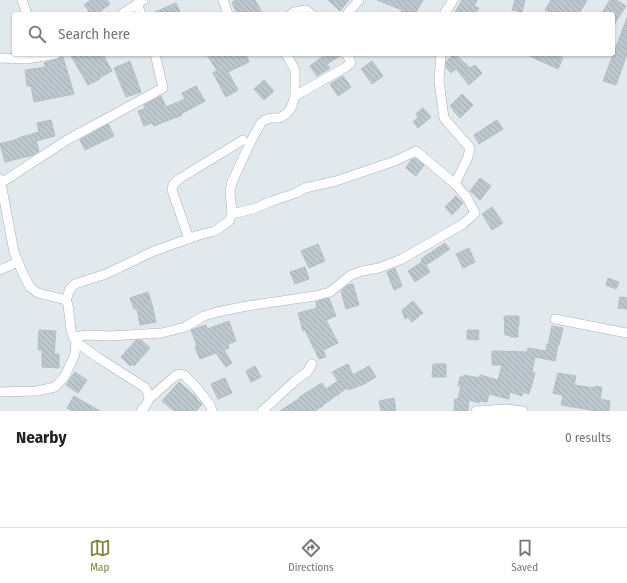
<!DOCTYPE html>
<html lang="en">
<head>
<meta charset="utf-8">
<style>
  :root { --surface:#fff; --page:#f6f6f6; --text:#222; --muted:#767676; --line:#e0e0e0; --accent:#828138 }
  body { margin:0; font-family:"Fira Sans Condensed",sans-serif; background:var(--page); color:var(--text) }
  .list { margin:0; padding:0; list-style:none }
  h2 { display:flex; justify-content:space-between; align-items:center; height:52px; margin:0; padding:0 16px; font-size:17px }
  h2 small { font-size:13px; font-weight:400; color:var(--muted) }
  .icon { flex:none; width:22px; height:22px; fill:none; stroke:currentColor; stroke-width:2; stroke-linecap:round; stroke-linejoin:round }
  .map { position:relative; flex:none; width:627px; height:411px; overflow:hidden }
  .search { position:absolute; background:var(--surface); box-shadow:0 1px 3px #0004; left:12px; right:12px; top:12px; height:44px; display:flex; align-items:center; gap:10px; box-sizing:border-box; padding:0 14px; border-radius:4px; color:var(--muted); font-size:15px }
  .sheet { height:116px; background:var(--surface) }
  nav { display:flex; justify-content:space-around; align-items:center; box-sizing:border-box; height:56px; border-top:1px solid var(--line); background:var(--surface); font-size:11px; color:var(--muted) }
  nav a { display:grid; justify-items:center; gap:2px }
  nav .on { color:var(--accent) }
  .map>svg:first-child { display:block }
</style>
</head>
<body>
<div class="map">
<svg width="627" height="411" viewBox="0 0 627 411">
  <defs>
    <pattern id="building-back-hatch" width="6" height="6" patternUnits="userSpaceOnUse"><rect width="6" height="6" fill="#bcc8cd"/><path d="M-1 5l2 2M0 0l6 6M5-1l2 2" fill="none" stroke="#a1acb1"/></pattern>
  </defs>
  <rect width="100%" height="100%" fill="#e1e9ec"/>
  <g fill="url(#building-back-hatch)" stroke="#b3bfc6">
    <path d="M91,0h16l3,4 -13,10h-6l-7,-9z"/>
    <path d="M237,0h18l8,14h-26l-5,-12z"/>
    <path d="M328,0h21l-9,11z"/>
    <path d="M377,0h46l-8,14h-16l3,-4z"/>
    <path d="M462,0h15l-3,6 5,2 -4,6h-21z"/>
    <path d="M515,0h10l-3,12 -10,-2z"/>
    <path d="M551,0h36l-8,14h-28l-6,-4z"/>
    <path d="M610,0h6l10,6 -13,20v-12h-12z"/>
    <path d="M176,3l5,11h-31z"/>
    <path d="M627,18v36l-11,31 -13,-4z"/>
    <path d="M70,54h33l9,17 -13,7 1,1 -12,6z"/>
    <path d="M206,54h40l3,8 -21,10 10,18 -12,7 -13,-24 4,-3z"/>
    <path d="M326,54h14v2l-13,8 3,4 -13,8 -7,-10z"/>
    <path d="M454,54h1l15,14 5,-3 7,8 -13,12 -13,-16 -5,4 -5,-5v-6z"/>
    <path d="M525,54h29l9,4 -5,11z"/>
    <path d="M63,57l11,37 -40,8 -3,-16h-4l-2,-16 21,-3 -2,-4z"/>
    <path d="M130,61l11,31 -15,5 -12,-29z"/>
    <path d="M372,61l11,15 -11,8 -11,-15z"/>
    <path d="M343,76l8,11 -13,9 -8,-12z"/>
    <path d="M264,80l10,11 -10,9 -10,-11z"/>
    <path d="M196,86l9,15 -24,13 1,1 -28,11 -2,-3 -8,3 -6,-15 7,-2 -1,-4 17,-9 5,11 19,-8 -3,-6z"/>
    <path d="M462,94l11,11 -13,13 -7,-7 1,-1 -4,-4z"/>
    <path d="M423,108l8,9 -13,11 -5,-6 5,-5 -2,-3z"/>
    <path d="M51,120l4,16 -19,5 3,10 -6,4 -28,7 -5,-18 18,-5v-1l21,-6 -2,-9z"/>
    <path d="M497,120l6,9 -24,15 -5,-9z"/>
    <path d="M108,124l6,12 -29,14 -5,-10z"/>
    <path d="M415,158l9,7 -8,11 -10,-8 5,-8z"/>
    <path d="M480,178l11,8 -11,14 -10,-9z"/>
    <path d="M456,196l7,7 -11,12 -7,-8z"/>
    <path d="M492,207l11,16 -11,7 -10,-16z"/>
    <path d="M445,243l5,6 -24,16 4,7 -15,10 -7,-11 14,-9 -1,-3z"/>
    <path d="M318,244l7,17 -16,7 -8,-17z"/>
    <path d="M469,248l6,14 -12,6 -7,-14z"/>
    <path d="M305,267l4,12 -14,5 -5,-12z"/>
    <path d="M395,268l7,18 -8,4 -7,-18z"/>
    <path d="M608,278l11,4 -3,7 -10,-4z"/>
    <path d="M353,284l6,21 -13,4 -5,-18 7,-6z"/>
    <path d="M148,292l5,16 3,14 -16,3 -3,-16h-3l-4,-11z"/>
    <path d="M620,297l7,1v11l-9,-1z"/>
    <path d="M329,298l7,18 -10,4 12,23 -15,7 3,7 -7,2 -14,-29 -2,1 -5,-18 19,-5 -1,-6z"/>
    <path d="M413,301l10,12 -11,9 -4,-5 -3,2 -3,-9z"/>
    <path d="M504,316h15v10h-1v11h-8v-2h-5z"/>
    <path d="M229,321l7,20 -8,3 1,4 -5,2 8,13 -6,4 -10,-14 -16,6 -5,-12 2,-1 -6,-16 15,-5 1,4z"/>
    <path d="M552,326l11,2 -4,17h-1l-3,16 -20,-4 -3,15 3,1 -6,21 -6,-2 -1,4 -12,-4 -1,7 -20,-5 -2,8 -8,-1v2l-10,-3 -1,11h-14l1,-12h3l3,-13h-3l2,-9h3l1,-2 15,3 1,-3 18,5 4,-15h-10v-14l35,1 1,-4 18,3 1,-7 1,1z"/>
    <path d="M39,330l17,1 -2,23h5v14l-17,-1v-17h-4z"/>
    <path d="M467,330h12l-1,10 -11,-1z"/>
    <path d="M136,340h5l9,8 -16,18 -2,-2 -2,2 -9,-9z"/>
    <path d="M348,364l5,11 16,-9 7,11 -12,7 -16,6 -1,-2 -24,17h1l-9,6h-35l20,-13 -1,-1 23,-14 4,6 12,-8 -6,-9z"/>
    <path d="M433,364h13v13h-14z"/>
    <path d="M255,366l6,11 -10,5 -5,-11z"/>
    <path d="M75,372l12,8 -9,13 -12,-8z"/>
    <path d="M558,373l18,3 -2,9 21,3v-2l7,1 -2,12 10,2 -1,10h-18v-1l-30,-5 2,-10 -10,-2z"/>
    <path d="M225,378l7,15 -14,6 -7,-15z"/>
    <path d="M179,382l18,16 -1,1 6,5 -6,7h-22l-12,-10z"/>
    <path d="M74,396l26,15h-28l-5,-3z"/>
    <path d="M394,398l2,13h-15l-2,-10z"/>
  </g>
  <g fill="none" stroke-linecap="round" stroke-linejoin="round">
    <g stroke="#a7b1b8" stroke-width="10">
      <g id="minor">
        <path d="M22,0l5,14"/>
        <path d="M223,0l5,14"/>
        <path d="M137,4l4,10"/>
        <path d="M122,14l21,-14"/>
        <path d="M291,14l3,-2 12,-2 5,4"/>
        <path d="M347,14l12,-14"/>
        <path d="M444,14l9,-14"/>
        <path d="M286,54l9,16v26"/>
        <path d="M441,54l-2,27 5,37 26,30 -2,9 -13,27"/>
        <path d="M0,58l27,1 29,-5"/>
        <path d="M0,179l1,4 13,69 9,22 7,13 8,6 28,7 2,5 3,25 5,12 21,15 47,30c4,4 5,7 5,12"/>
        <path d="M1,183l66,-43 96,-52 -8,-34"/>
        <path d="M189,239l-17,-49 1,-5 6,-6 64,-39"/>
        <path d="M0,270l18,-8"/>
        <path d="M66,300l4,-11 5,-5 31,-10 48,-23 45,-16 16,-4 14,-10 3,-7 -2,-23 2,-9 22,-47 7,-12 4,-3 6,-2h9l6,-4 5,-6 4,-12 51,-29 5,-4 -2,-5 -3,-4"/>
        <path d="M555,319l72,14"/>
        <path d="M73,337l14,-2 22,1 53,-3 23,-6 19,-11 13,-4 30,-6 68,-10 15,-4 21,-17 11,-4 17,-3 23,-9 61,-35 12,-11 -9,-17 -11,-12 -39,-33 -21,10 -59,20 -31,7 -9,5 -24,8 -19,8 -21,5"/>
        <path d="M0,392l37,-1 18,-4 10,-11 10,-22 1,-12"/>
        <path d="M141,411l5,-6 3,-6 26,-23 5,-2 4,1 13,13 13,17 2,6"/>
        <path d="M262,411l34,-31 11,-8 5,-8"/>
        <path d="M476,411l30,-2 17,2"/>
      </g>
    </g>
    <use href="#minor" stroke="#fff" stroke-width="9"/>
  </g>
</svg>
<div class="search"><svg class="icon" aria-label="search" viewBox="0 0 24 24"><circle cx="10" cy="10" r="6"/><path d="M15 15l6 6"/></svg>Search here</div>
</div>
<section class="sheet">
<h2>Nearby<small>0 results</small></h2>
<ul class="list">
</ul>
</section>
<nav>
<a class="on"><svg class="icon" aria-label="map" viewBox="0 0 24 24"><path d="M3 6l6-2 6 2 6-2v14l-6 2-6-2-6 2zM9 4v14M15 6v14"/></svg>Map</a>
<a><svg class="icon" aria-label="directions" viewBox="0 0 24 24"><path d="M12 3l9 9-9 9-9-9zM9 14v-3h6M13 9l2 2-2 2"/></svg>Directions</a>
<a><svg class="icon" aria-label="saved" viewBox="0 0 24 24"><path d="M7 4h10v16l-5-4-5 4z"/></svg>Saved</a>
</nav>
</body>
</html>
